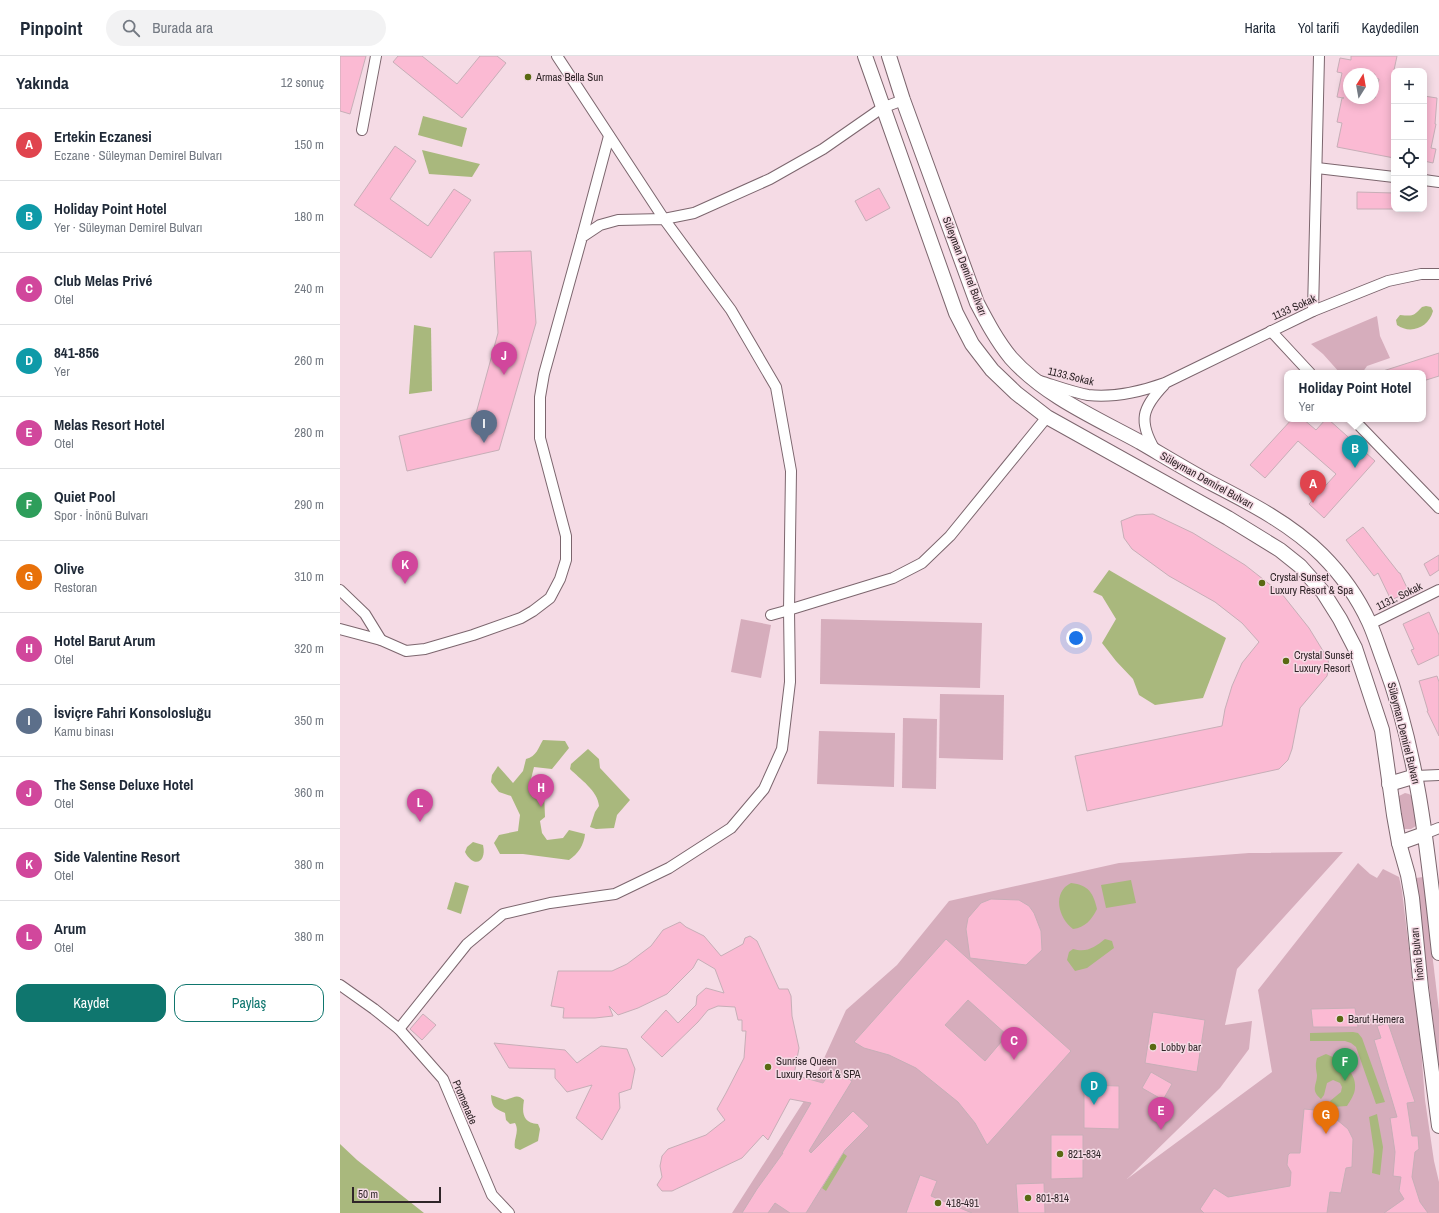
<!DOCTYPE html>
<html lang="tr">
<head>
<meta charset="utf-8">
<style>
  :root { --surface:#fff; --page:#f2f2f3; --text:#1f2937; --muted:#747a83; --line:#e0e1e3; --accent:#0f766e }
  body { margin:0; font-family:"Archivo Narrow",sans-serif; background:var(--page); color:var(--text) }
  .controls { position:absolute; right:12px; top:12px; display:grid; overflow:hidden; border-radius:8px; box-shadow:0 2px 10px #0003 }
  .controls button { width:36px; height:36px; display:grid; place-items:center; padding:0; border:0; border-bottom:1px solid var(--line); background:var(--surface); color:var(--text); font:20px sans-serif }
  .compass { position:absolute; left:1003px; top:12px; width:36px; height:36px; border-radius:50%; background:var(--surface); box-shadow:0 2px 10px #0003; rotate:11deg }
  .scale { position:absolute; left:12px; bottom:10px; width:89px; box-sizing:border-box; padding-left:4px; border:2px solid #2f2528; border-top:0; font-size:11px; line-height:14px; white-space:nowrap; color:#2f2528; -webkit-text-stroke:3px #f5dbe5; paint-order:stroke }
  .you { position:absolute; left:736px; top:582px; width:14px; height:14px; margin:-10px; border:3px solid #fff; border-radius:50%; background:#1a73e8; box-shadow:0 0 0 6px #1a73e833 }
  .badge { display:grid; place-items:center; width:26px; height:26px; border-radius:50%; background:var(--accent); color:#fff; font-size:13px; font-weight:700 }
  .pin { position:absolute; translate:-50% -33px; filter:drop-shadow(0 1px 2px #0008) }
  .pin::after { content:''; position:absolute; top:21px; width:14px; height:12px; background:inherit; clip-path:polygon(0 0,100% 0,50% 100%) }
  .popup { position:absolute; left:944px; top:314px; width:142px; height:52px; box-sizing:border-box; display:grid; place-content:center; border-radius:8px; background:var(--surface); filter:drop-shadow(0 1px 3px #0005); font-size:13px; white-space:nowrap; color:var(--muted) }
  .popup b { font-size:15px; color:var(--text) }
  .popup::after { content:''; position:absolute; left:50%; top:100%; margin-left:-8px; border:8px solid transparent; border-top-color:var(--surface) }
  .list { margin:0; padding:0; list-style:none }
  h2 { display:flex; justify-content:space-between; align-items:center; height:52px; margin:0; padding:0 16px; font-size:17px }
  h2 small { font-size:13px; font-weight:400; color:var(--muted) }
  .list li { display:grid; grid-template-columns:26px 1fr auto; gap:12px; align-items:center; box-sizing:border-box; height:72px; padding:0 16px; border-top:1px solid var(--line) }
  .list b { display:block; font-size:15px; white-space:nowrap }
  .list p { margin:0; font-size:13px; white-space:nowrap; color:var(--muted) }
  .list em { font-size:13px; font-style:normal; color:var(--muted) }
  .actions { display:flex; gap:8px; padding:12px 16px }
  .actions a { flex:1; padding:9px 0; border:1px solid var(--accent); border-radius:12px; text-align:center; font-size:14px; color:var(--accent) }
  .actions .main { background:var(--accent); color:#fff }
  .icon { flex:none; width:22px; height:22px; fill:none; stroke:currentColor; stroke-width:2; stroke-linecap:round; stroke-linejoin:round }
  .map { position:relative; flex:none; width:1099px; height:1157px; overflow:hidden }
  header { display:flex; align-items:center; gap:24px; box-sizing:border-box; height:56px; padding:0 20px; background:var(--surface); border-bottom:1px solid var(--line) }
  header strong { font-size:19px }
  nav { display:flex; gap:22px; margin-inline-start:auto; font-size:14px }
  .search { width:280px; height:36px; background:var(--page); display:flex; align-items:center; gap:10px; box-sizing:border-box; padding:0 14px; border-radius:22px; color:var(--muted); font-size:15px }
  main { display:flex }
  aside { flex:1; background:var(--surface) }
  .map>svg:first-child { display:block }
</style>
</head>
<body>
<header>
<strong>Pinpoint</strong>
<div class="search"><svg class="icon" aria-label="search" viewBox="0 0 24 24"><circle cx="10" cy="10" r="6"/><path d="M15 15l6 6"/></svg>Burada ara</div>
<nav><a>Harita</a><a>Yol tarifi</a><a>Kaydedilen</a></nav>
</header>
<main>
<aside>
<h2>Yakında<small>12 sonuç</small></h2>
<ul class="list">
<li><span class="badge" style="background:#e0444e">A</span><div><b>Ertekin Eczanesi</b><p>Eczane · Süleyman Demirel Bulvarı</p></div><em>150 m</em></li>
<li><span class="badge" style="background:#0f9aa8">B</span><div><b>Holiday Point Hotel</b><p>Yer · Süleyman Demirel Bulvarı</p></div><em>180 m</em></li>
<li><span class="badge" style="background:#d1479c">C</span><div><b>Club Melas Privé</b><p>Otel</p></div><em>240 m</em></li>
<li><span class="badge" style="background:#0f9aa8">D</span><div><b>841-856</b><p>Yer</p></div><em>260 m</em></li>
<li><span class="badge" style="background:#d1479c">E</span><div><b>Melas Resort Hotel</b><p>Otel</p></div><em>280 m</em></li>
<li><span class="badge" style="background:#2e9e5b">F</span><div><b>Quiet Pool</b><p>Spor · İnönü Bulvarı</p></div><em>290 m</em></li>
<li><span class="badge" style="background:#e8710a">G</span><div><b>Olive</b><p>Restoran</p></div><em>310 m</em></li>
<li><span class="badge" style="background:#d1479c">H</span><div><b>Hotel Barut Arum</b><p>Otel</p></div><em>320 m</em></li>
<li><span class="badge" style="background:#5c6f8a">I</span><div><b>İsviçre Fahri Konsolosluğu</b><p>Kamu binası</p></div><em>350 m</em></li>
<li><span class="badge" style="background:#d1479c">J</span><div><b>The Sense Deluxe Hotel</b><p>Otel</p></div><em>360 m</em></li>
<li><span class="badge" style="background:#d1479c">K</span><div><b>Side Valentine Resort</b><p>Otel</p></div><em>380 m</em></li>
<li><span class="badge" style="background:#d1479c">L</span><div><b>Arum</b><p>Otel</p></div><em>380 m</em></li>
</ul>
<div class="actions"><a class="main">Kaydet</a><a>Paylaş</a></div>
</aside>
<div class="map">
<svg width="1099" height="1157" viewBox="0 0 1099 1157">
  <rect width="100%" height="100%" fill="#f5dbe5"/>
  <g fill="#d6adbc">
    <path d="M1037,260l3,20 10,22 -23,8 -5,7h-22l-17,-19 -12,-10z"/>
    <path d="M401,563l30,6 -10,53 -30,-6z"/>
    <path d="M481,563l161,4 -2,65 -160,-4z"/>
    <path d="M600,638l64,1 -1,65 -64,-2z"/>
    <path d="M563,662l34,1 -1,70 -34,-1z"/>
    <path d="M479,675l76,2 -1,54 -77,-3z"/>
    <path d="M1065,737l4,1 4,3 4,25 -1,4 -5,3h-7l-2,-2 -5,-28 2,-3z"/>
    <path d="M1003,796l-106,117 -12,56 27,-4 -3,28 -29,39 -93,91 145,-107 -14,-82 100,-127 12,11 7,4 6,-9 16,8 3,14 19,157 4,52 9,61 5,21v31h-707l74,-115 40,-88 51,-45 52,-64 170,-38 130,-10z"/>
    <path d="M1083,821l16,134v59l-23,-192z"/>
  </g>
  <g fill="#a9b87d">
    <path d="M83,60l44,12 -5,19 -44,-12z"/>
    <path d="M82,94l58,14 -8,13 -43,-3z"/>
    <path d="M1086,250l5,1 2,4c-4,16 -22,24 -36,14l-1,-5 4,-5c12,1 13,2 22,-8z"/>
    <path d="M74,269l17,3 1,63 -23,3z"/>
    <path d="M769,514l117,68 -23,60 -48,7 -16,-10 -6,-16 -17,-18 -14,-18 14,-24 -14,-23 -9,-4z"/>
    <path d="M203,684l22,1 4,7 -17,21 -18,-2 -3,12 6,17 7,-4 1,25 -5,4 2,12 5,7 16,-2 6,-8 16,4c-1,11 -7,20 -16,26l-46,-6h-23l-6,-11 5,-8 19,-4 2,-16 -9,-19 -12,-4 -8,-10 1,-7 6,-9 15,17 10,-12 3,-12c11,-3 12,-11 17,-19z"/>
    <path d="M248,693l11,10 1,9 30,32 -13,15 -3,13 -18,1 -6,-2 5,-15 4,-6c-1,-15 -19,-27 -29,-37l1,-5z"/>
    <path d="M133,786l10,3c4,17 -9,24 -18,7l2,-5z"/>
    <path d="M791,824l5,23 -30,5 -5,-23z"/>
    <path d="M115,826l14,4 -8,28 -14,-5z"/>
    <path d="M731,827c18,2 22,10 26,26 -5,10 -12,19 -24,20 -15,-11 -21,-37 -2,-46z"/>
    <path d="M765,883l7,2 2,7 -27,20 -12,3 -8,-11 2,-8 4,-3c14,4 22,-2 32,-10z"/>
    <path d="M1013,976l5,1 4,5 23,64 -9,2 -20,-57 -5,-4 -6,-2h-35v-8z"/>
    <path d="M986,998c13,5 31,18 29,34 0,6 -5,13 -8,18l-15,1 -2,-6 11,-9 1,-5 -2,-4 -7,-3 -6,3 -3,12 -3,4c-11,-9 -4,-14 -4,-24 -1,-7 -2,-10 0,-17z"/>
    <path d="M151,1039l14,5c8,-2 12,-7 19,0 -2,12 -2,23 14,24l2,5 -2,12 -18,9 -5,-2c-2,-9 5,-16 0,-25l-5,1 -4,-4 -1,-7c-11,-5 -13,-6 -14,-18z"/>
    <path d="M1037,1058l6,33 -3,28 -8,-2 2,-22 -5,-34z"/>
    <path d="M0,1088l17,16 67,53h-84z"/>
    <path d="M503,1097l4,3 -21,35 -4,-3z"/>
  </g>
  <g fill="#fbbad3" stroke="#c7aeb7" fill-rule="evenodd">
    <path d="M0,0h26l-16,58 -10,-3z"/>
    <path d="M58,0h24l35,28 23,-28h17l9,7 -44,55 -69,-56z"/>
    <path d="M1011,0h46l-3,14v88l-57,-11 5,-24 -5,-1 5,-24h2l-7,-1 5,-24 -5,-1 3,-14 11,2zM1009,18h26l-1,4 5,1 -4,19h-26z"/>
    <path d="M1084,40l13,2 -2,26h1l-5,24 5,1 -3,14 -9,-2z"/>
    <path d="M55,90l21,15 -26,38 38,27 26,-37 17,11 -40,58 -77,-53z"/>
    <path d="M539,132l11,20 -24,13 -11,-20z"/>
    <path d="M1017,136l37,1v16h-37z"/>
    <path d="M191,195l5,72 -37,127 -92,21 -8,-35 76,-19 23,-84 -4,-81z"/>
    <path d="M1099,297v23l-16,5v-8h-39l-1,-2z"/>
    <path d="M952,363h11l13,11 10,-11h2l47,42 -51,57 -15,-14 27,-30 -38,-33 -33,37 -15,-13z"/>
    <path d="M813,458l40,19 52,32 37,29 27,34 19,31 1,8 -2,9 -27,32 -8,41 -4,11 -9,9 -192,42 -12,-55 147,-30 3,-17 7,-23 10,-23 17,-21 -17,-19 -27,-21 -46,-26 -37,-27 -8,-11 -3,-17 15,-6z"/>
    <path d="M1023,471l36,46h1l9,19 -18,8 -13,-27 -4,3 -28,-36z"/>
    <path d="M1099,499v15l-9,6 -6,-12z"/>
    <path d="M1089,556l10,23v20l-21,10 -7,-15 3,-1 -11,-25z"/>
    <path d="M1097,620l2,6v54l-12,-25h1l-9,-30z"/>
    <path d="M651,843l28,1 10,6 5,7 7,18 1,19 -16,15 -56,-7 -4,-29 2,-11 13,-15z"/>
    <path d="M340,866l6,5 18,9 17,20 22,-12 2,-6 5,-2 7,5 22,48h9l3,7 1,20 7,32 -5,27 29,8 9,-14 20,12 -43,70 2,2 42,-42 16,15 -24,24 -39,63h-16l-15,-10 -7,10h-26l15,-24 26,-36h-1l29,-50 -21,-4 -22,41 -5,-5 -21,23 -70,33h-10l-5,-6 5,-8 -2,-11 2,-10 6,-7 38,-14 19,-15 -8,-11 9,-16 18,-35 2,-27h-4v-11h-4l-3,-13 -17,-1 -10,4 -10,12 -36,35 -21,-20 25,-27 12,13 18,-18 1,-9 9,-8 18,5 -9,-24 -17,-10 -5,9 -26,26 -29,14 -20,7 -9,-9 4,10 -18,2h-32l1,-10 -13,-2 7,-35h54l15,-7 24,-18 12,-16z"/>
    <path d="M606,883l125,112 -84,94 -12,-22 -17,-21 -42,-34 -27,-13 -25,-7 -10,-6zM628,944l39,35 -22,26 -40,-36z"/>
    <path d="M1015,952l3,19h-45l-2,-18z"/>
    <path d="M813,956l52,8 -8,52 -52,-9z"/>
    <path d="M83,958l13,11 -14,15 -12,-11z"/>
    <path d="M1048,967l27,79 -8,1 5,33h6l1,13 -4,3 -3,25 8,25 8,11h-44l20,-14 -5,-8 2,-14 -8,-1 2,-24 -5,-34 7,-1 -23,-77 7,-2 -4,-12z"/>
    <path d="M154,987l71,7 12,13 24,-17 26,3 8,20 -4,20 -12,4 1,15 -18,32 -26,-22 16,-33 -25,7 -12,-14v-9l-46,-1z"/>
    <path d="M811,1016l21,12 -9,16 -21,-12z"/>
    <path d="M744,1029l35,1v43l-35,-1z"/>
    <path d="M964,1053l11,1v7l21,2 12,10 5,10 -1,28 -6,1 -5,25 -11,-1 -3,21h-123l-4,-4 14,-21 14,9 62,-11 1,-14 -4,-7 1,-10 2,-2h10z"/>
    <path d="M711,1079h32v43l-32,1z"/>
    <path d="M580,1119l17,6 -6,15 41,17h-66z"/>
    <path d="M704,1127l1,30h-27l-2,-29z"/>
  </g>
  <g fill="none" stroke-linecap="round" stroke-linejoin="round">
    <g stroke="#7c666e" stroke-width="12">
      <g id="street">
        <path d="M217,0l107,163 30,-6 76,-34 53,-30 59,-41 21,-8"/>
        <path d="M22,74l14,-74"/>
        <path d="M977,112l77,9"/>
        <path d="M1084,124l15,2"/>
        <path d="M242,181l27,-101"/>
        <path d="M973,255l6,-255"/>
        <path d="M931,275l39,42"/>
        <path d="M700,325c16,5 32,11 48,14 27,3 52,-3 77,-12l148,-72 75,-30 33,-7h18"/>
        <path d="M1013,363l86,89"/>
        <path d="M815,394c-17,-29 -13,-42 9,-65"/>
        <path d="M0,534l25,24 16,26"/>
        <path d="M431,559l11,-3 111,-34 29,-15 28,-27 97,-119"/>
        <path d="M1030,568l69,-34"/>
        <path d="M0,573l41,11 25,11 19,-2 48,-14 48,-17 12,-7 17,-13 10,-19 6,-19v-24l-26,-98v-41l4,-23 38,-137 18,-12 18,-5 46,-1 67,91 45,77 15,84 -2,139 1,72 -8,67 -18,40 -33,39 -62,40 -54,26 -65,9 -47,11 -36,30 -68,85"/>
        <path d="M1076,720l23,-1"/>
        <path d="M1084,778l15,-6"/>
        <path d="M0,929l34,24 25,20 44,50 49,116 17,18"/>
      </g>
    </g>
    <g stroke="#7c666e" stroke-width="16">
      <g id="secondary">
        <path d="M525,0l91,257 16,31 20,26 24,23 31,24 181,101 52,32 20,16 23,26 17,27 15,29 27,82 12,85 5,28 9,32 4,23 9,90 18,138"/>
        <path d="M549,0l14,44 74,203c10,19 20,38 34,55 34,38 85,60 129,84 24,14 47,28 71,41 39,20 80,41 111,72 19,19 36,43 47,67 6,13 10,27 15,40 35,93 44,193 55,291"/>
        <path d="M1049,728l27,-8"/>
        <path d="M1059,787l25,-9"/>
      </g>
    </g>
    <use href="#street" stroke="#fff" stroke-width="10"/>
    <use href="#secondary" stroke="#fff" stroke-width="14"/>
  </g>
  <g fill="#596912" stroke="#f5dbe5" stroke-width="1.5">
    <circle cx="188" cy="21" r="4"/>
    <circle cx="922" cy="527" r="4"/>
    <circle cx="946" cy="605" r="4"/>
    <circle cx="1000" cy="963" r="4"/>
    <circle cx="813" cy="991" r="4"/>
    <circle cx="428" cy="1011" r="4"/>
    <circle cx="720" cy="1098" r="4"/>
    <circle cx="688" cy="1142" r="4"/>
    <circle cx="598" cy="1147" r="4"/>
  </g>
  <g text-anchor="middle" stroke-width="3" stroke-linejoin="round" paint-order="stroke">
    <g font-size="11" fill="#2f2528" stroke="#f5dbe5" text-anchor="start">
      <text x="196" y="25">Armas Bella Sun</text>
      <text x="930" y="525">Crystal Sunset<tspan x="930" dy="13">Luxury Resort &amp; Spa</tspan></text>
      <text x="954" y="603">Crystal Sunset<tspan x="954" dy="13">Luxury Resort</tspan></text>
      <text x="1008" y="967">Barut Hemera</text>
      <text x="821" y="995">Lobby bar</text>
      <text x="436" y="1009">Sunrise Queen<tspan x="436" dy="13">Luxury Resort &amp; SPA</tspan></text>
      <text x="728" y="1102">821-834</text>
      <text x="696" y="1146">801-814</text>
      <text x="606" y="1151">418-491</text>
    </g>
    <g font-size="11" fill="#2f2528" stroke="#f5dbe5">
      <text transform="translate(625 210) rotate(69)" y="4">Süleyman Demirel Bulvarı</text>
      <text transform="translate(954 251) rotate(-24)" y="4">1133 Sokak</text>
      <text transform="translate(731 320) rotate(14)" y="4">1133.Sokak</text>
      <text transform="translate(867 424) rotate(29)" y="4">Süleyman Demirel Bulvarı</text>
      <text transform="translate(1059 540) rotate(-26)" y="4">1131. Sokak</text>
      <text transform="translate(1064 677) rotate(76)" y="4">Süleyman Demirel Bulvarı</text>
      <text transform="translate(1077 898) rotate(-96)" y="4">İnönü Bulvarı</text>
      <text transform="translate(125 1046) rotate(67)" y="4">Promenade</text>
    </g>
  </g>
</svg>
<div class="controls">
<button>+</button>
<button>−</button>
<button><svg class="icon" aria-label="locate" viewBox="0 0 24 24"><circle cx="12" cy="12" r="6"/><path d="M12 2v4M12 18v4M2 12h4M18 12h4"/></svg></button>
<button><svg class="icon" aria-label="layers" viewBox="0 0 24 24"><path d="M12 4l9 5-9 5-9-5zM3 14l9 5 9-5"/></svg></button>
</div>
<svg class="compass" viewBox="-18 -18 36 36"><path d="M0-13l5 13h-10z" fill="#e53935"/><path d="M0 13l5-13h-10z" fill="#747a83"/></svg>
<div class="scale">50 m</div>
<div class="you"></div>
<div class="pin badge" style="left:973px;top:447px;background:#e0444e">A</div>
<div class="pin badge" style="left:1015px;top:412px;background:#0f9aa8">B</div>
<div class="popup"><b>Holiday Point Hotel</b>Yer</div>
<div class="pin badge" style="left:674px;top:1004px;background:#d1479c">C</div>
<div class="pin badge" style="left:754px;top:1049px;background:#0f9aa8">D</div>
<div class="pin badge" style="left:821px;top:1074px;background:#d1479c">E</div>
<div class="pin badge" style="left:1005px;top:1025px;background:#2e9e5b">F</div>
<div class="pin badge" style="left:986px;top:1078px;background:#e8710a">G</div>
<div class="pin badge" style="left:201px;top:751px;background:#d1479c">H</div>
<div class="pin badge" style="left:144px;top:387px;background:#5c6f8a">I</div>
<div class="pin badge" style="left:164px;top:319px;background:#d1479c">J</div>
<div class="pin badge" style="left:65px;top:528px;background:#d1479c">K</div>
<div class="pin badge" style="left:80px;top:766px;background:#d1479c">L</div>
</div>
</main>
</body>
</html>
